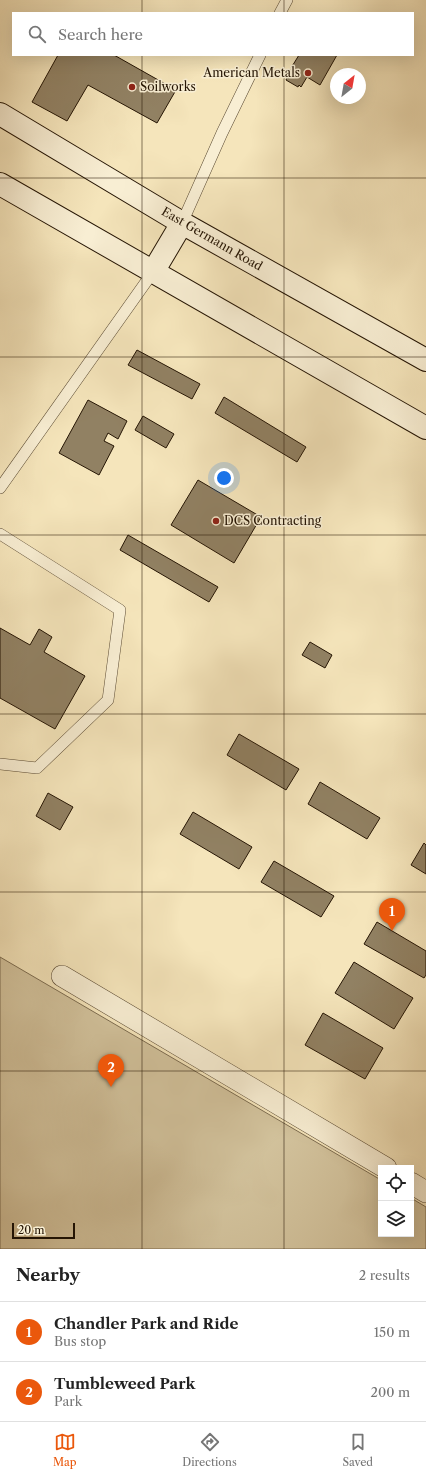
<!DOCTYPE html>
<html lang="en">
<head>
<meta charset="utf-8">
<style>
  :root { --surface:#fff; --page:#f2f2f2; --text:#222; --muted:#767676; --line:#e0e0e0; --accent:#ea580c }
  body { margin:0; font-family:"Libre Caslon Text",serif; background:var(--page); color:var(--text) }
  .controls { position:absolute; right:12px; bottom:12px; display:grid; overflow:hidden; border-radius:0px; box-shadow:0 4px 16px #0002 }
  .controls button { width:36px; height:36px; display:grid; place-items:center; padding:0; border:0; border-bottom:1px solid var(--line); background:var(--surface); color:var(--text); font:20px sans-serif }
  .compass { position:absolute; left:330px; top:68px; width:36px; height:36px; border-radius:50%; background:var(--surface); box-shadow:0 4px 16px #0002; rotate:31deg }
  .scale { position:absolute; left:12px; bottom:10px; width:63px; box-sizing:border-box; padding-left:4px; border:2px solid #251504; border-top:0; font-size:11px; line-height:14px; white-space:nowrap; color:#251504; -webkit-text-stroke:3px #f8eed3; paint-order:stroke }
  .you { position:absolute; left:224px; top:478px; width:14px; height:14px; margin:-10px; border:3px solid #fff; border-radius:50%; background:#1a73e8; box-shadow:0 0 0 6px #1a73e833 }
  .badge { display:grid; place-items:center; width:26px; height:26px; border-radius:50%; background:var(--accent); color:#fff; font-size:13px; font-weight:700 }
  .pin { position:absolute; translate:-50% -33px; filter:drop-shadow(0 1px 2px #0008) }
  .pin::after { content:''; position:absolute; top:21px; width:14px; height:12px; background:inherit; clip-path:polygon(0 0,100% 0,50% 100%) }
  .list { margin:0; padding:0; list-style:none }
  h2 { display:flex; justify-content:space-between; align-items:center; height:52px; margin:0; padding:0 16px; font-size:17px }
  h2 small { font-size:13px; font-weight:400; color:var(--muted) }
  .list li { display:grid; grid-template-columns:26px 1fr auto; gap:12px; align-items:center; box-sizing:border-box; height:60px; padding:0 16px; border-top:1px solid var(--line) }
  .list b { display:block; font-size:15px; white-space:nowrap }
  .list p { margin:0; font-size:13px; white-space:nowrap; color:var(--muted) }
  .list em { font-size:13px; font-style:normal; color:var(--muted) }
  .icon { flex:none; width:22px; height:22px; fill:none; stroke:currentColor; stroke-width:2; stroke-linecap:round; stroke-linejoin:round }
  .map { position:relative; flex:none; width:426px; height:1249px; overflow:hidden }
  .search { position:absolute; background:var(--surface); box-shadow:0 4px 16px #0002; left:12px; right:12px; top:12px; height:44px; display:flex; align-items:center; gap:10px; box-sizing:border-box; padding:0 14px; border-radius:0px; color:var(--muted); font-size:15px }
  .sheet { height:172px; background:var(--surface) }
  nav { display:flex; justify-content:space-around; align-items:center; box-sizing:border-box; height:56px; border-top:1px solid var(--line); background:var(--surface); font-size:11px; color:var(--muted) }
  nav a { display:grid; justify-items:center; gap:2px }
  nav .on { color:var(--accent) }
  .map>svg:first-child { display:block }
</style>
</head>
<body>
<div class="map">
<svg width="426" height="1249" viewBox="0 0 426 1249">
  <rect width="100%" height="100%" fill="#f5e5bb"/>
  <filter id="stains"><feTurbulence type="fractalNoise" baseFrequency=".005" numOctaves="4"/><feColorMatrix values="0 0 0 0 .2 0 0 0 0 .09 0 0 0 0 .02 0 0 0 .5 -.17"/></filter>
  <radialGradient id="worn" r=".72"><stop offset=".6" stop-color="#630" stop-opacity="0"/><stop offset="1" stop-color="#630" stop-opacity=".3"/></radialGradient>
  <path fill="#d2c29c" stroke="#7c6c50" d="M0,957l381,223v54h30v-36l15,9v42h-426z"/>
  <g fill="#918163" stroke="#251504">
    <path d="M58,55h56l62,35 -19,33 -69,-38 -21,36 -35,-19z"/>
    <path d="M299,55h38l-17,30 -13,-8 -6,10 -2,-2 -1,2 -12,-7 6,-12h-1z"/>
    <path d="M137,350l63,34 -8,15 -64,-34z"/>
    <path d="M224,397l82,50 -9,15 -82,-49z"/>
    <path d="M88,400l39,21 -9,18 -10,-6 -4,8 10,5 -15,29 -40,-22z"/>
    <path d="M143,416l31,18 -8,14 -31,-18z"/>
    <path d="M198,480l63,37 -27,46 -63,-38z"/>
    <path d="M128,535l90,52 -9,15 -89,-52z"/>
    <path d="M0,628l30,17 9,-16 13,8 -8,15 41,24 -30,53 -55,-31z"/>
    <path d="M310,642l22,13 -7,13 -23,-13z"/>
    <path d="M239,734l60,35 -13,21 -59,-35z"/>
    <path d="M320,782l60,36 -13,21 -59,-35z"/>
    <path d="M48,793l25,14 -13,23 -24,-14z"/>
    <path d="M193,812l59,35 -13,22 -59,-35z"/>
    <path d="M424,843l2,2v29l-15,-9z"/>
    <path d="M274,861l60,35 -13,21 -60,-35z"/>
    <path d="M377,922l49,29v24l-2,3 -60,-34z"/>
    <path d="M354,962l59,36 -19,31 -59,-36z"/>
    <path d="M323,1013l60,35 -18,31 -60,-34z"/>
  </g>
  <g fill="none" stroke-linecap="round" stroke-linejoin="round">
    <g stroke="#594932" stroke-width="12">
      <g id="lane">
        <path d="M280,13l7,-13"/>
        <path d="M182,223l40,-90 38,-78"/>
        <path d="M0,488l153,-216"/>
        <path d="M0,534l120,76 -12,90 -71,68 -37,-4"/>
      </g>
    </g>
    <g stroke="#594932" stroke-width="22">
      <g id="street">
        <path d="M62,976l324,192"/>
        <path d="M411,1183l15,9"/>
      </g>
    </g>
    <g stroke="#251504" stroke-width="24">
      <g id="secondary">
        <path d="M0,114l182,109 244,137"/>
        <path d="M0,184l426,244"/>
        <path d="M153,272l29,-49"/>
      </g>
    </g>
    <use href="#lane" stroke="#f8eed3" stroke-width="11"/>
    <use href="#street" stroke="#f8eed3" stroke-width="21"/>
    <use href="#secondary" stroke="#f8eed3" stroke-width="22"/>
  </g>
  <path fill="none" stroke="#251504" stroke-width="1" stroke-opacity="0.55" d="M142,0v13M284,0v13M142,55v1194M284,55v1194M0,178h426M0,357h426M0,535h426M0,714h426M0,892h426M0,1071h426"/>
  <g fill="#8f2418" stroke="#f8eed3" stroke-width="1.5">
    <circle cx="308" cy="73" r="4"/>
    <circle cx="132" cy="87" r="4"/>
    <circle cx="216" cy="521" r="4"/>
  </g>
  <g text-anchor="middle" stroke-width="3" stroke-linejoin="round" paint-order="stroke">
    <g font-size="12" fill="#251504" stroke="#f8eed3" text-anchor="start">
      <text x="300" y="77" text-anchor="end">American Metals</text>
      <text x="140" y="91">Soilworks</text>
      <text x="224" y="525">DCS Contracting</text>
    </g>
    <g font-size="12" fill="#251504" stroke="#f8eed3">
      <text transform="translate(212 239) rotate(30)" y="4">East Germann Road</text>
    </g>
  </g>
  <rect width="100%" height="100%" filter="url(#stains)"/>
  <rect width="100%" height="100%" fill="url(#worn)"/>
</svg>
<div class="controls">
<button><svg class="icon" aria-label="locate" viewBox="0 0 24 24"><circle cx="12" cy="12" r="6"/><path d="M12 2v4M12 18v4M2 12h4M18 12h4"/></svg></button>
<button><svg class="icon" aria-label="layers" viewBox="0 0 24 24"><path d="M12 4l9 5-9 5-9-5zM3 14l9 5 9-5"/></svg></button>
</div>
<svg class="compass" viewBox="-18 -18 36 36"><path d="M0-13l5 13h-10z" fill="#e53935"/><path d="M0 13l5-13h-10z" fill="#767676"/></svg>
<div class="scale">20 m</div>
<div class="you"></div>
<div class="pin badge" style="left:392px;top:931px">1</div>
<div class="pin badge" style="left:111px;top:1087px">2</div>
<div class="search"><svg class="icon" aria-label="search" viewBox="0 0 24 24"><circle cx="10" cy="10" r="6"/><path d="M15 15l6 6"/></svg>Search here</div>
</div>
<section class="sheet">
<h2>Nearby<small>2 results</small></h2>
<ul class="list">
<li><span class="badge">1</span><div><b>Chandler Park and Ride</b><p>Bus stop</p></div><em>150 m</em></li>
<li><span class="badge">2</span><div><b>Tumbleweed Park</b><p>Park</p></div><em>200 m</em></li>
</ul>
</section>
<nav>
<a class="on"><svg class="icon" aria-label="map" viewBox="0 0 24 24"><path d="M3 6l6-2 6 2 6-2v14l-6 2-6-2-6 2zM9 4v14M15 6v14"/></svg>Map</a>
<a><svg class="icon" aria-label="directions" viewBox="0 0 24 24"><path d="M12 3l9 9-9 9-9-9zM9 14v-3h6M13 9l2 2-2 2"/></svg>Directions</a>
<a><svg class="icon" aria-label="saved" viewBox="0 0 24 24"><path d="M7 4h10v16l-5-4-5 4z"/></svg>Saved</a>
</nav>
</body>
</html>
